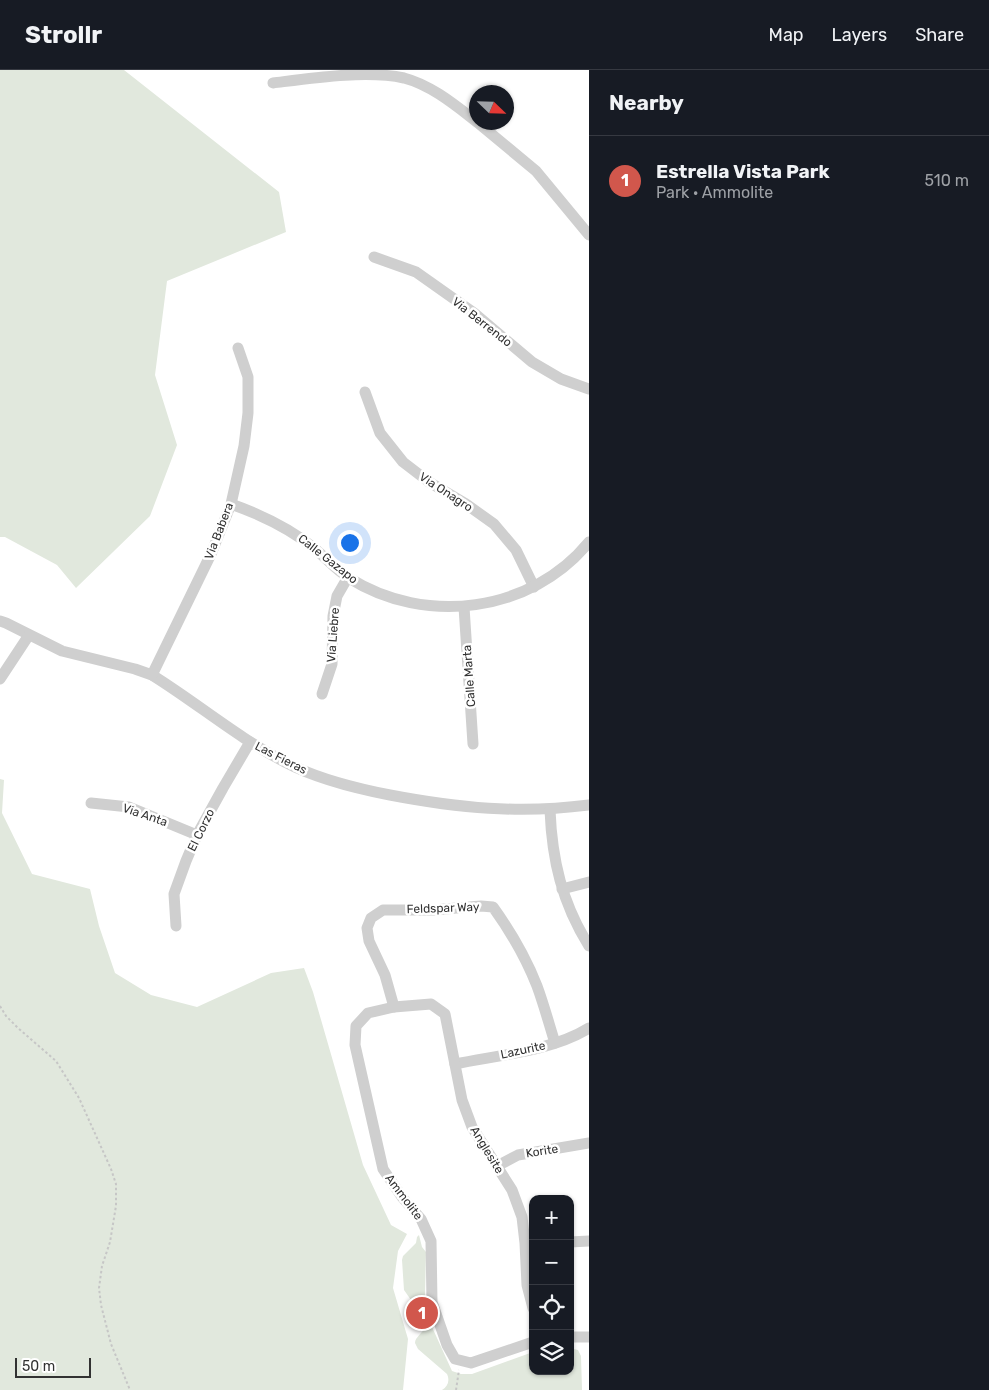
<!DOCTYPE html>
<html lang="en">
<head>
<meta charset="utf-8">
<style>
  :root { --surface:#171b24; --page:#242831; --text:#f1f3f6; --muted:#9ea1a6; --line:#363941; --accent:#d1574c }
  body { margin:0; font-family:Rubik,sans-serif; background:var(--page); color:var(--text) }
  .controls { position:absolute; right:15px; bottom:15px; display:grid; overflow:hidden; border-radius:10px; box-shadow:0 1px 4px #0004 }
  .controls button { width:45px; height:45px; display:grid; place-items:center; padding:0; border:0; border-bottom:1px solid var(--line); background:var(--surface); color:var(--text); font:25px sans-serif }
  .compass { position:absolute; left:469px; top:15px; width:45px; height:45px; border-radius:50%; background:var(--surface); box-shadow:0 1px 4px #0004; rotate:113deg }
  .scale { position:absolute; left:15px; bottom:12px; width:76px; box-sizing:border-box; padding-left:5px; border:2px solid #323232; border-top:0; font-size:14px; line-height:18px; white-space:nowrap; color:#323232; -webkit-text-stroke:4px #fff; paint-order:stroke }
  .you { position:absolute; left:349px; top:472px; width:18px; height:18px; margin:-12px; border:4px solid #fff; border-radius:50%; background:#1a73e8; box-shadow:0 0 0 8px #1a73e833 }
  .badge { display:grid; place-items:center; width:32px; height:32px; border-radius:50%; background:var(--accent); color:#fff; font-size:16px; font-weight:700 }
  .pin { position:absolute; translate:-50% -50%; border:2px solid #fff; box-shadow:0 1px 5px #0006 }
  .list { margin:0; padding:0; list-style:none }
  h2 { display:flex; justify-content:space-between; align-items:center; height:65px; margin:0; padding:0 20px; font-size:21px }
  h2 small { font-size:16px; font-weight:400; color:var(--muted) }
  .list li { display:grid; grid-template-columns:32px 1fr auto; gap:15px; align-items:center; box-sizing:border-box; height:90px; padding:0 20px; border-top:1px solid var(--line) }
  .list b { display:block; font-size:19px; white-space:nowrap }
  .list p { margin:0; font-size:16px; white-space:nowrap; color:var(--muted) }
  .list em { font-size:16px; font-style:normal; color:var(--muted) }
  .icon { flex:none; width:28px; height:28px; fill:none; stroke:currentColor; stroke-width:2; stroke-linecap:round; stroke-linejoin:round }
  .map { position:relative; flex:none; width:589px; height:1320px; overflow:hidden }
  header { display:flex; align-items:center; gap:30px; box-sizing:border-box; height:70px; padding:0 25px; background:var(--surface); border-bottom:1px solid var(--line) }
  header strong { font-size:24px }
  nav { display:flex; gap:28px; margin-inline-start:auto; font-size:18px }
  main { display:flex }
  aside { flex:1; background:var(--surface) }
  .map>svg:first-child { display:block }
</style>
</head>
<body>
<header>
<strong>Strollr</strong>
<nav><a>Map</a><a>Layers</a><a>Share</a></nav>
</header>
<main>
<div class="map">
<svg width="589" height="1320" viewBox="0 0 589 1320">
  <rect width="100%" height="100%" fill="#fff"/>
  <g fill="#e1e8dd">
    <path d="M0,0h124l155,122 7,40 -119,49 -12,94 22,70 -27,71 -74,72 -19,-23 -52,-28h-5z"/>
    <path d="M0,709l4,1 -2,33 30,61 58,15 9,37 16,47 36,22 46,12 74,-34 33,-5 9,24 50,173 28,60 16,9 -9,17 -5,37 15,51 -5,51h-403z"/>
    <path d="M419,1165l3,12 4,5 -1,44 2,14 5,17 20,44 9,3h11l61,-22v19h37v-23l8,2 3,6 1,34h-140c6,-4 8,-9 5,-16l-29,-25 -3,-6c0,-6 8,-10 10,-16l-4,-10 -9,-6 -1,-11 -7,-10 -2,-30 1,-4 13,-13 1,-6z"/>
  </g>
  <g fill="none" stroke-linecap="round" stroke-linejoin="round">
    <g stroke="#c6c6c6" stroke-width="2" stroke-dasharray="2.5 2.5" stroke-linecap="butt">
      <path d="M0,936l6,10 12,12 38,33 23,37 32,71 5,15v22l-6,36 -8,24 -3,22 2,17 10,39 19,46"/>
      <path d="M456,1320l3,-20"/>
    </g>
    <g stroke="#cfcfcf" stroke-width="11">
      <path d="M273,13c40,-5 93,-13 131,-5 27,7 51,27 73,44"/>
      <path d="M477,52l59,49 53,64"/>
      <path d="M374,187l42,15 58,41 58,49 29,17 28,10"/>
      <path d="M365,322l15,41 23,29 26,20 37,22 28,20 22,26 18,37"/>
      <path d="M231,434c31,11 58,24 83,44 12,10 22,22 35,30 76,48 182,35 240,-36"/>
      <path d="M464,537l9,137"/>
      <path d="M0,551l6,2 56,28 73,18 17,6c45,28 86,63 133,87 32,17 69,26 105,33 68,13 129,19 199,10"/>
      <path d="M152,605l59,-121 20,-50 13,-58 4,-33v-36l-10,-29"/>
      <path d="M0,609l29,-44"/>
      <path d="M322,624l10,-30 1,-48 4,-20 11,-19"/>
      <path d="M91,733l38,4 68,28"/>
      <path d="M550,740c2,50 12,93 39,136"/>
      <path d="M562,819l27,-7"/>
      <path d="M176,856l-2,-32 12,-33 11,-26 26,-47 27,-46"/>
      <path d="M394,937l-9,-32 -16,-34 -2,-13 4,-10 12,-8h50l48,-4 12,1c18,25 33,51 44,79 7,19 12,38 18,57"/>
      <path d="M455,994c43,-9 97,-13 134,-36"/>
      <path d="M497,1096l21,-11 71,-12"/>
      <path d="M570,1172l19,-1"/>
      <path d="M533,1238l-6,-23 -2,-42 -3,-26 -10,-27 -40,-63 -10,-27 -17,-86 -14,-10 -37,3 -26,6 -12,13 -1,19 28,124 19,28 19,22 10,22 1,61 15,43 8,14 16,4 62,-21"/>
      <path d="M570,1267h19"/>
    </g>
  </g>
  <g text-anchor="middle" stroke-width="5" stroke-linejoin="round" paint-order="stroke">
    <g font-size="12" fill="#323232" stroke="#fff">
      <text transform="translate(482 252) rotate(38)" y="4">Via Berrendo</text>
      <text transform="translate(446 422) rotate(33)" y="4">Via Onagro</text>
      <text transform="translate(219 461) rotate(-69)" y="4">Via Babera</text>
      <text transform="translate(328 489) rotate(38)" y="4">Calle Gazapo</text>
      <text transform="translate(333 565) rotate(-86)" y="4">Via Liebre</text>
      <text transform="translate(469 606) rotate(-94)" y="4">Calle Marta</text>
      <text transform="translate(281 688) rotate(27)" y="4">Las Fieras</text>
      <text transform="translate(145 745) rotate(19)" y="4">Via Anta</text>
      <text transform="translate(201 760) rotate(-64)" y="4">El Corzo</text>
      <text transform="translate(443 838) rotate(-2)" y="4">Feldspar Way</text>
      <text transform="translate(523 980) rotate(-12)" y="4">Lazurite</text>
      <text transform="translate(487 1080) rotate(59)" y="4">Anglesite</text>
      <text transform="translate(542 1081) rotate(-9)" y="4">Korite</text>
      <text transform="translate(404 1127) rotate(53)" y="4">Ammolite</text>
    </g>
  </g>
</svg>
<div class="controls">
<button>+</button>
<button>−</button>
<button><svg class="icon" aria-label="locate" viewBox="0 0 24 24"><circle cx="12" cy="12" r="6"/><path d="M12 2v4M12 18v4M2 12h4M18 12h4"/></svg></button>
<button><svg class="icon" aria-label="layers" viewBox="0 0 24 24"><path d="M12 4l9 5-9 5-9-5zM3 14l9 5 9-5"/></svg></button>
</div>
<svg class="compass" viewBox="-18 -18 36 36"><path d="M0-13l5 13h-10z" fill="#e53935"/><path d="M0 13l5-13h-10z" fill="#9ea1a6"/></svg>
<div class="scale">50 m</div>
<div class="you"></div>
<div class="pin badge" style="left:422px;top:1243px">1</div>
</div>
<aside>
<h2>Nearby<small></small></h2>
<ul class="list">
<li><span class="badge">1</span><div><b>Estrella Vista Park</b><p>Park · Ammolite</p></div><em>510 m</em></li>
</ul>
</aside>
</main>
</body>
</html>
